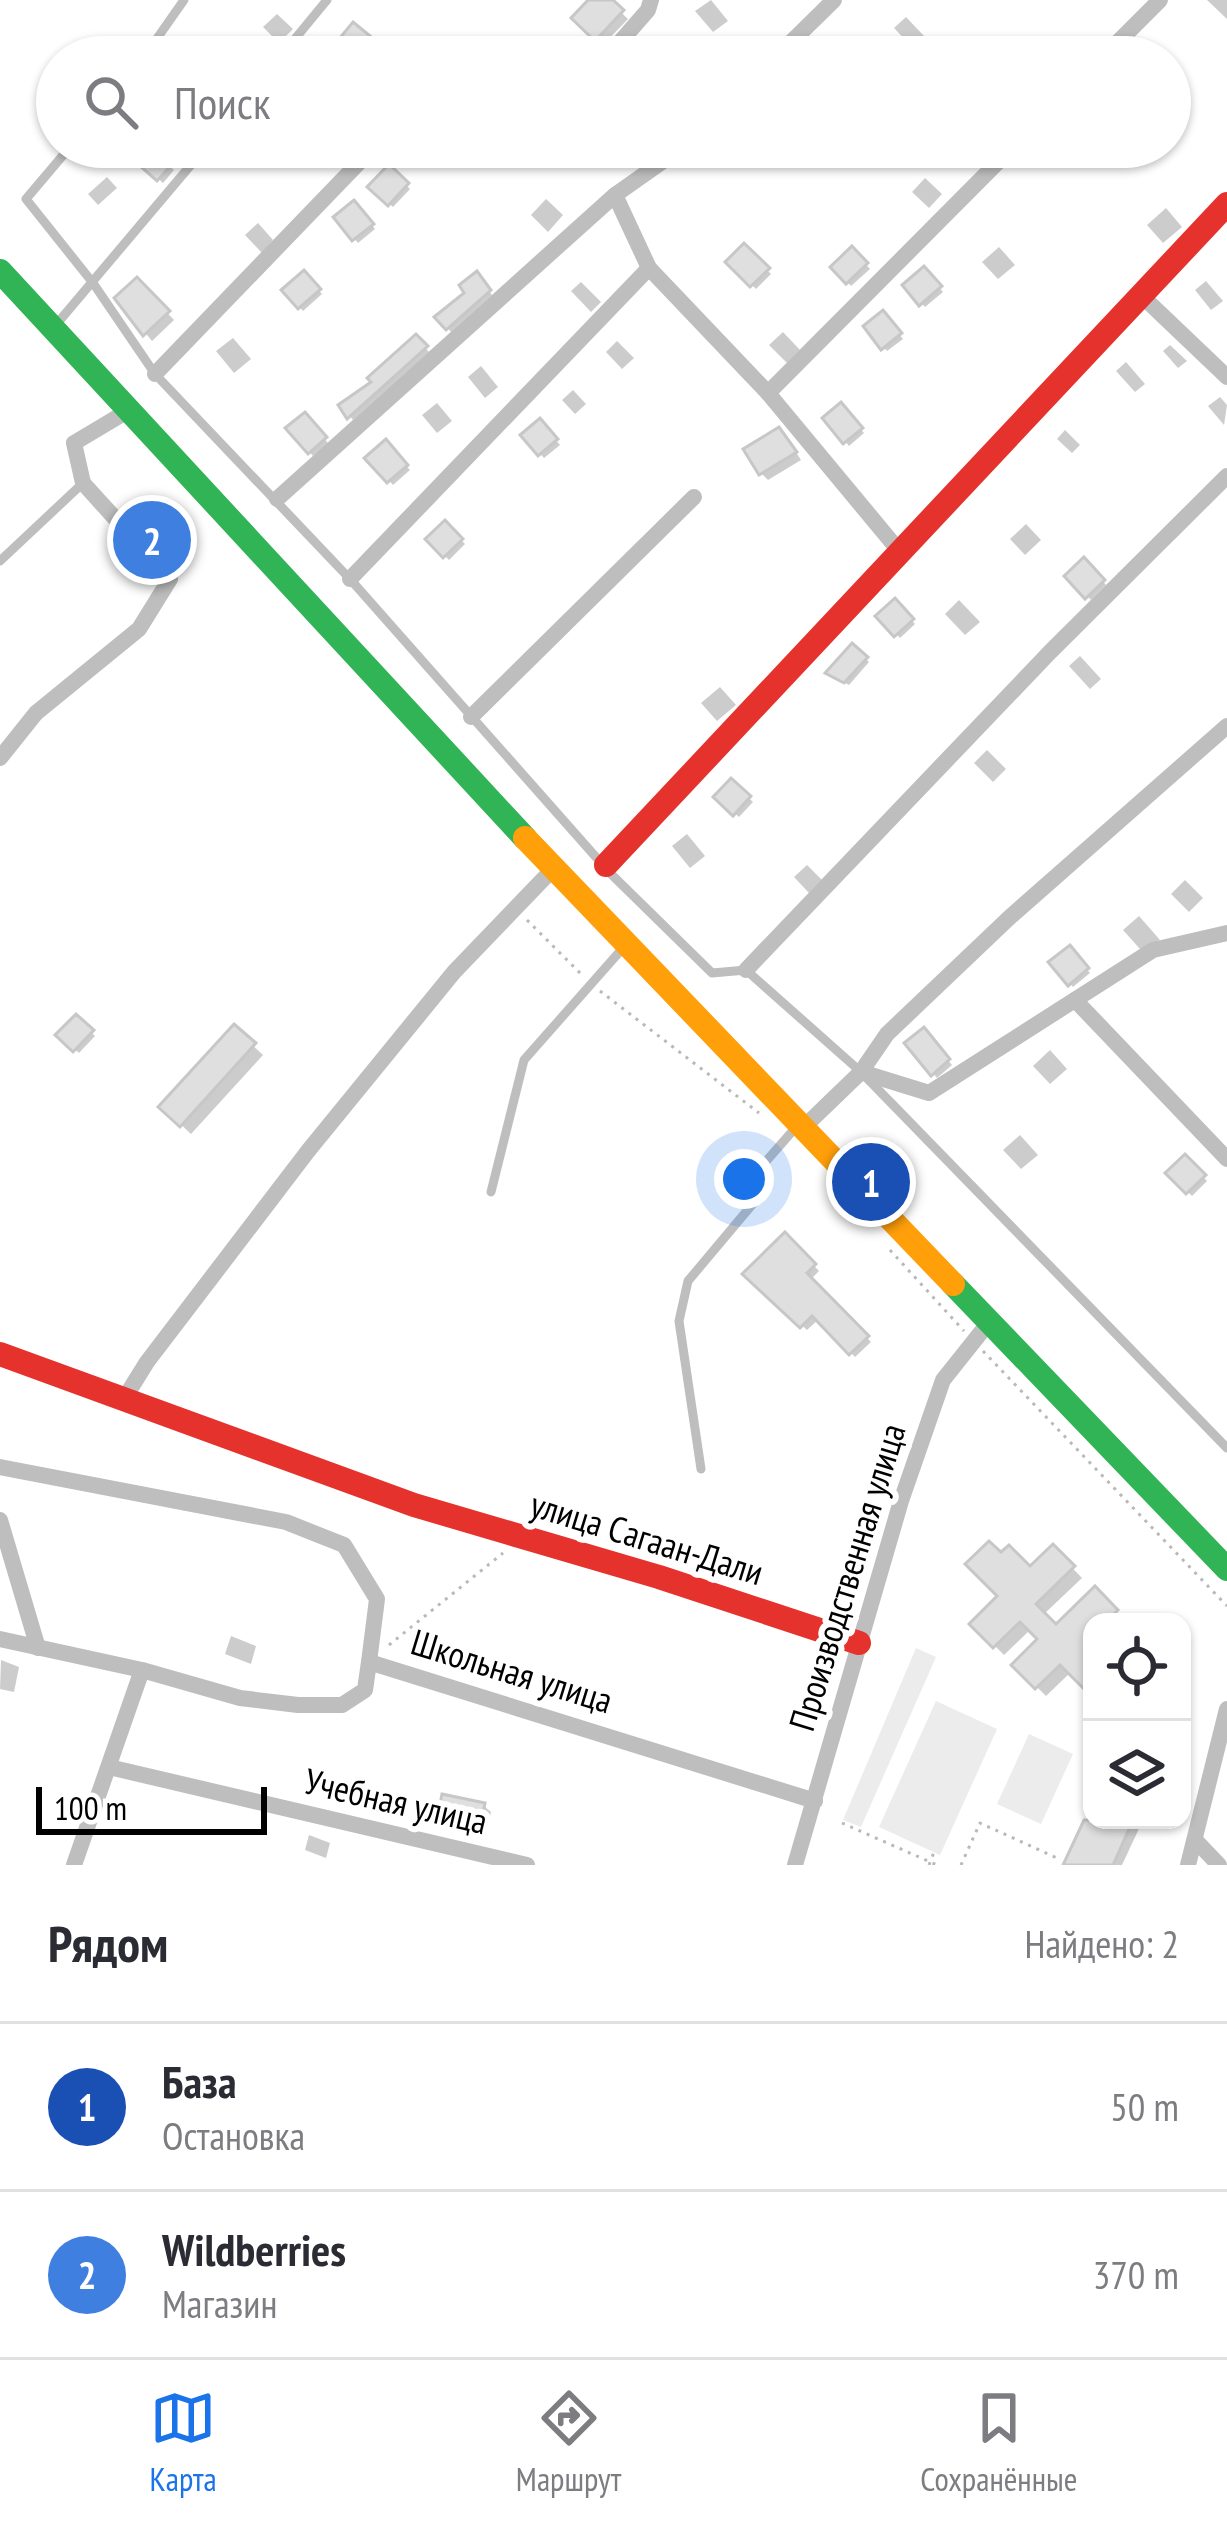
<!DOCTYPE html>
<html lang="ru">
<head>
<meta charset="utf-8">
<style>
  :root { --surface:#fff; --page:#f7f7f7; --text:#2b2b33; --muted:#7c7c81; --line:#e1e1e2; --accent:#1a73e8 }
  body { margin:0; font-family:"PT Sans Narrow",sans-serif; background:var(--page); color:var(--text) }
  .controls { position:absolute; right:36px; bottom:36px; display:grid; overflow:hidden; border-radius:24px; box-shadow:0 3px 9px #0004 }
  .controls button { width:108px; height:108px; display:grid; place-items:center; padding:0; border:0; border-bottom:3px solid var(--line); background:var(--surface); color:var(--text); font:60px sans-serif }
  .scale { position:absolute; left:36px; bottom:30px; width:231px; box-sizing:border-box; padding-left:12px; border:6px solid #000; border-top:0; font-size:33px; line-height:42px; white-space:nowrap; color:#000; -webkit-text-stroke:9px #fff; paint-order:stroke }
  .you { position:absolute; left:744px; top:1179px; width:42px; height:42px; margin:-30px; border:9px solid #fff; border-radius:50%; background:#1a73e8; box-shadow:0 0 0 18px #1a73e833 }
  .badge { display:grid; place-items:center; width:78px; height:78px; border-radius:50%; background:var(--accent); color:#fff; font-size:39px; font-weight:700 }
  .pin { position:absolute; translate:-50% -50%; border:6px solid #fff; box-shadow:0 3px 12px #0006 }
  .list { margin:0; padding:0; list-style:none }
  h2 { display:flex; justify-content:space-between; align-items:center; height:156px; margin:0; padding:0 48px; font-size:51px }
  h2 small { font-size:39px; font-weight:400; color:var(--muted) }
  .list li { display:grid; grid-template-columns:78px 1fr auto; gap:36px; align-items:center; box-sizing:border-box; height:168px; padding:0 48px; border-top:3px solid var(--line) }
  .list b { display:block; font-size:45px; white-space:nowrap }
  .list p { margin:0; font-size:39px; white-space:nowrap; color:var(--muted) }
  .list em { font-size:39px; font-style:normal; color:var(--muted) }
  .icon { flex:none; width:66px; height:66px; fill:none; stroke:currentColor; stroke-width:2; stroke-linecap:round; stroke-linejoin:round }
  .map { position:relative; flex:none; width:1227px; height:1865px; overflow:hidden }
  .search { position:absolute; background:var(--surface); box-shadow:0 3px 9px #0004; left:36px; right:36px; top:36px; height:132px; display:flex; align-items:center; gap:30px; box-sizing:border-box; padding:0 42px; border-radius:66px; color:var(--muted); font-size:45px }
  .sheet { height:492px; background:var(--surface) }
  nav { display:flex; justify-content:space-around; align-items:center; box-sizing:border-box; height:168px; border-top:3px solid var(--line); background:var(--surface); font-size:33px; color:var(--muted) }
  nav a { display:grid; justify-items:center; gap:6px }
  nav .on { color:var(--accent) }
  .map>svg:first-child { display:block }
</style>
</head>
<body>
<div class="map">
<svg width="1227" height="1865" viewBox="0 0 1227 1865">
  <rect width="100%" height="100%" fill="#fff"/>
  <g fill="#ececec">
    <path d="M916,1648l20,9 -75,170 -18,-7z"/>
    <path d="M936,1701l61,28 -57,126 -61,-28z"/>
    <path d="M1029,1734l44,20 -32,70 -44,-20z"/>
  </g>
  <g fill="#0003">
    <path d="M592,0h16l20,19 -25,26 -28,-27z"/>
    <path d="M711,0l17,21 -15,11 -18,-21z"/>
    <path d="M1207,0h20v19z"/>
    <path d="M277,14l16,15 -14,14 -16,-16z"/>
    <path d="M906,17l19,20 -12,11 -19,-20z"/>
    <path d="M543,43l14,14h-29z"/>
    <path d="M148,147l26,23 -11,13 -27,-24z"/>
    <path d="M258,147h40l-21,19z"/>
    <path d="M576,147h20l-11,10z"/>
    <path d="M959,147h16l6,7 -15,12 -12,-15z"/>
    <path d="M389,168l21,21 -17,18 -21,-20z"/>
    <path d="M107,177l10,11 -19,17 -10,-11z"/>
    <path d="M925,178l17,16 -13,14 -17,-16z"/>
    <path d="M546,199l17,16 -15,17 -17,-17z"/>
    <path d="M354,204l21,25 -17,14 -21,-26z"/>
    <path d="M1166,208l16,19 -19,16 -16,-18z"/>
    <path d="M258,223l15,17 -11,13 -17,-18z"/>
    <path d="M744,247l27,27 -15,15 -27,-27z"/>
    <path d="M999,247l16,18 -17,14 -16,-17z"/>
    <path d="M852,250l18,19 -19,17 -17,-19z"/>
    <path d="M924,270l19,22 -18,15 -19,-22z"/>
    <path d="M304,274l18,20 -19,17 -18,-21z"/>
    <path d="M481,279l11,16 -41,37 -12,-15z"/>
    <path d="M137,281l37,39 -22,21 -34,-42z"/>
    <path d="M1206,281l17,20 -12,9 -16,-20z"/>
    <path d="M581,282l20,20 -10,10 -20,-21z"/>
    <path d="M883,314l20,25 -16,12 -20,-24z"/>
    <path d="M783,332l17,18 -13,13 -18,-18z"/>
    <path d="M233,338l18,21 -17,14 -18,-22z"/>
    <path d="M416,338l13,14 -76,68 -11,-14 33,-23z"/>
    <path d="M617,341l17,17 -12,11 -16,-17z"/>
    <path d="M1170,345l17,16 -9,7 -15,-17z"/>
    <path d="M1126,362l19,22 -10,8 -19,-21z"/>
    <path d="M481,366l17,21 -13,11 -17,-21z"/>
    <path d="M573,390l13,14 -11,10 -13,-14z"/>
    <path d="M1220,397l7,8 -3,20 -16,-19z"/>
    <path d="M437,403l15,18 -15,12 -15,-18z"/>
    <path d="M841,406l23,27 -15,13 -23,-28z"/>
    <path d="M305,416l23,27 -15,13 -23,-27z"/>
    <path d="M540,422l20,23 -16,13 -20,-22z"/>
    <path d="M1065,430l15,15 -8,8 -15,-14z"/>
    <path d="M786,437l15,23 -33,20 -7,-7z"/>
    <path d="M385,443l25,27 -17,15 -24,-27z"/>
    <path d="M135,512l53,55 -4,4 -51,-57z"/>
    <path d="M445,524l20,20 -16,16 -20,-20z"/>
    <path d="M1026,524l15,16 -16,15 -15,-16z"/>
    <path d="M1084,561l22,24 -15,15 -23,-24z"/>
    <path d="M959,600l21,22 -15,13 -20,-21z"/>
    <path d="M895,602l20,22 -15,14 -20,-22z"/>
    <path d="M852,647l17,15 -20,23 -17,-9z"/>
    <path d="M1080,656l21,23 -11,10 -21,-23z"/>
    <path d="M720,687l16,18 -19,16 -16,-18z"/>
    <path d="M987,750l19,19 -13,13 -19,-19z"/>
    <path d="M732,782l21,20 -14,15 -22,-20z"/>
    <path d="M687,834l18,22 -15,12 -18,-22z"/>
    <path d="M807,865l15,15 -13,13 -15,-16z"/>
    <path d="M1185,880l18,18 -14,14 -18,-18z"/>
    <path d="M1139,916l21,24 -20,9 -17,-19z"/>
    <path d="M1069,949l21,24 -17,14 -20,-24z"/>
    <path d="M76,1018l19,18 -16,17 -20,-18z"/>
    <path d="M234,1028l29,27 -72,79 -29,-27z"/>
    <path d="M924,1031l28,34 -15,13 -29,-35z"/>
    <path d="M1050,1050l17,19 -17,15 -17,-18z"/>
    <path d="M1020,1135l18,20 -17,14 -18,-19z"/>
    <path d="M1185,1158l22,23 -15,15 -23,-23z"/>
    <path d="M785,1236l34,35 -9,9 61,62 -16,15 -36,-38 -12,11 -61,-56z"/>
    <path d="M1053,1548l29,30 -39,37 13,13 39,-38 30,31 -33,1v71l-21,-21 -25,24 -31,-31 26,-26 -10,-10 -27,26 -31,-31z"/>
    <path d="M231,1636l25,10 -5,18 -26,-10z"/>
    <path d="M1,1660l18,7 -5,25 -14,-3z"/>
    <path d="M484,1806l7,6 -6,27 -14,-3 -6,-11 -17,-4 -7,-7z"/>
    <path d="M1092,1809v11h51l-21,45h-56z"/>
    <path d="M309,1835l21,8 -4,15 -21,-8z"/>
  </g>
  <g fill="#dfdfdf" stroke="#c7c7c7" stroke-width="3">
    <path d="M588,0h25l11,10 -29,31 -24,-23z"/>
    <path d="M353,22l22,18 -13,17h-13l-15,-12z"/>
    <path d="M143,147h10l19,17 -15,17 -25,-22z"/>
    <path d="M389,164l20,19 -21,23 -21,-19z"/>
    <path d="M354,200l20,24 -22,17 -19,-24z"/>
    <path d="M744,243l26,25 -20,19 -25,-25z"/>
    <path d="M852,246l16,17 -22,21 -16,-17z"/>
    <path d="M924,266l18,20 -23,20 -17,-21z"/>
    <path d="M304,270l17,19 -23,20 -17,-19z"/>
    <path d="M477,271l14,19 -45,40 -12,-13 30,-24 -5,-8z"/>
    <path d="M137,277l33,34 -27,25 -29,-38z"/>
    <path d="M883,310l19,23 -21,17 -18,-24z"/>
    <path d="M416,334l12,12 -81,73 -9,-14 33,-23 -4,-4z"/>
    <path d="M841,402l22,26 -20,16 -21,-26z"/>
    <path d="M305,412l22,25 -19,17 -23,-26z"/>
    <path d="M540,418l18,21 -20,17 -18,-21z"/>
    <path d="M779,427l18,25 -38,23 -16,-26z"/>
    <path d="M386,439l22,26 -21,18 -23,-25z"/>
    <path d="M445,520l18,19 -20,19 -18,-19z"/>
    <path d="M1084,557l21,23 -20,19 -21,-23z"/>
    <path d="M895,598l19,21 -20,18 -19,-21z"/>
    <path d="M852,643l16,14 -24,26 -19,-10z"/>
    <path d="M731,778l20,18 -18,20 -20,-19z"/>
    <path d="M1070,945l19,23 -21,18 -20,-24z"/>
    <path d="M76,1014l18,16 -21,22 -18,-17z"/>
    <path d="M234,1024l22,19 -76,84 -22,-20z"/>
    <path d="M924,1027l26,32 -19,17 -27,-33z"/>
    <path d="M1185,1154l21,21 -20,19 -21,-21z"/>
    <path d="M785,1232l31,32 -9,9 62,63 -20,19 -37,-39 -12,12 -58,-54z"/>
    <path d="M989,1541l12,11 8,-7 21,21 23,-22 22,22 -39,38 20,20 39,-38 23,24 -12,12h-14v13l-7,7 7,8v47l-32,-32 -25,24 -24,-24 26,-26 -17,-17 -27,26 -24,-24 28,-28 -32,-32z"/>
    <path d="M442,1794l43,9 -6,31 -18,-4 2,-9 -25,-6z"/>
    <path d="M1084,1820h49l-20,45h-50z"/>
  </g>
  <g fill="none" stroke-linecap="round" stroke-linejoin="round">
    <g stroke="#b9b9b9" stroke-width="3" stroke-dasharray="3 6" stroke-linecap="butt">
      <path d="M527,920l57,57"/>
      <path d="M600,991l159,122"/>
      <path d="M890,1250l74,81"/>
      <path d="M983,1351l244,255"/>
      <path d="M389,1645l114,-92"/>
      <path d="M842,1823l95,42"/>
      <path d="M929,1865l5,-13"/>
      <path d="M961,1865l19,-42 77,35"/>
    </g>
    <g stroke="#bebebe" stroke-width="9">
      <path d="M144,57l40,-57"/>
      <path d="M280,57l47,-57"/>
      <path d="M70,147l-44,52 67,84 62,91 195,205 260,294 102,100 34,-3 115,102 366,376"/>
      <path d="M55,326l151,-179"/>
      <path d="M0,561l83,-78"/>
      <path d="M491,1192l33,-132 98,-111"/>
      <path d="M701,1469l-22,-148 9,-40 68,-81 5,-33 36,-41"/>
    </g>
    <g stroke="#bebebe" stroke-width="16">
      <path d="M607,57l41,-47 3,-10"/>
      <path d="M776,57l58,-57"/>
      <path d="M1103,57l57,-57"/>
      <path d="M683,147l-68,48 34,73 119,125 132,159"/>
      <path d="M1142,296l85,81"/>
      <path d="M155,374l219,-227"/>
      <path d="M768,393l245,-246"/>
      <path d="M277,499l338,-304"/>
      <path d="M350,579l299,-311"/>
      <path d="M471,717l223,-220"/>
      <path d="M0,758l36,-45 103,-84 31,-50 -87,-96 -9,-40 57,-34"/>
      <path d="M746,970l304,-318 177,-176"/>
      <path d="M1075,1000l152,159"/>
      <path d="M861,1072l68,21 224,-143 74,-17"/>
      <path d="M805,1126l56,-54 26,-38 123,-117 217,-191"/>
      <path d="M124,1399l23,-37 161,-211 146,-179 99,-103"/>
      <path d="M0,1467l286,55 58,23 33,54 -8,63"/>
      <path d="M0,1520l38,128"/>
      <path d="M0,1639l142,31 98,28 58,7h44l23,-15 4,-28 446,139"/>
      <path d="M109,1767l418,98"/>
      <path d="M1197,1842l22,23"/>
      <path d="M74,1865l68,-195"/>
      <path d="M795,1865l106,-364 42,-121 47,-59"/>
      <path d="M1188,1865l39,-156"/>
    </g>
    <g stroke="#30b455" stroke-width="24">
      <path d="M0,271l525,567"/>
      <path d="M953,1284l274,285"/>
    </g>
    <path stroke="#ff9f0a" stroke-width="24" d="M525,838l428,446"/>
    <g stroke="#e5322d" stroke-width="24">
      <path d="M606,865l621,-661"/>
      <path d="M0,1354l414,151 245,72 200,66"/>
    </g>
  </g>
  <g text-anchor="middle" stroke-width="12" stroke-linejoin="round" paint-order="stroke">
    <g font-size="36" fill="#000" stroke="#fff">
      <text transform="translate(647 1538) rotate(17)" y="13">улица Сагаан-Дали</text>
      <text transform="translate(847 1577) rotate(-73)" y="13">Производственная улица</text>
      <text transform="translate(512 1671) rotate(17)" y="13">Школьная улица</text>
      <text transform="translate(396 1801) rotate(13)" y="13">Учебная улица</text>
    </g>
  </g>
</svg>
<div class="controls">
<button><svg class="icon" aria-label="locate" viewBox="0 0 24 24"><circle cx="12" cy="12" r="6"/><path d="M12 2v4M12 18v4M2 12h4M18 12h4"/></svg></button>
<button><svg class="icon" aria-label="layers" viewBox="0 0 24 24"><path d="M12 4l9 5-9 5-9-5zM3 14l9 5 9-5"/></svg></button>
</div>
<div class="scale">100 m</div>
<div class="you"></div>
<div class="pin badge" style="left:871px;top:1182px;background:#1a4fb4">1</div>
<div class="pin badge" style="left:152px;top:540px;background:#3f7fe0">2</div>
<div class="search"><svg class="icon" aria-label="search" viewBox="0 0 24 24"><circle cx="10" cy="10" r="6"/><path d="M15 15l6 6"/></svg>Поиск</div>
</div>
<section class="sheet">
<h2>Рядом<small>Найдено: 2</small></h2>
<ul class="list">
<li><span class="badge" style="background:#1a4fb4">1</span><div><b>База</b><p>Остановка</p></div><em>50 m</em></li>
<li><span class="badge" style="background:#3f7fe0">2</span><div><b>Wildberries</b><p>Магазин</p></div><em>370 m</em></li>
</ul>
</section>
<nav>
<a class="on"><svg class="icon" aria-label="map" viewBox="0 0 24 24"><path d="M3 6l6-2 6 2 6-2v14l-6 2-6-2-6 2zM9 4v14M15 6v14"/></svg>Карта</a>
<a><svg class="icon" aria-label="directions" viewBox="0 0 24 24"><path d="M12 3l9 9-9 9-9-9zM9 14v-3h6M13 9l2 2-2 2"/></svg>Маршрут</a>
<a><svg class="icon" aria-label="saved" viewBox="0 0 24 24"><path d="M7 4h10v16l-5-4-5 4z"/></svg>Сохранённые</a>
</nav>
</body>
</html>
